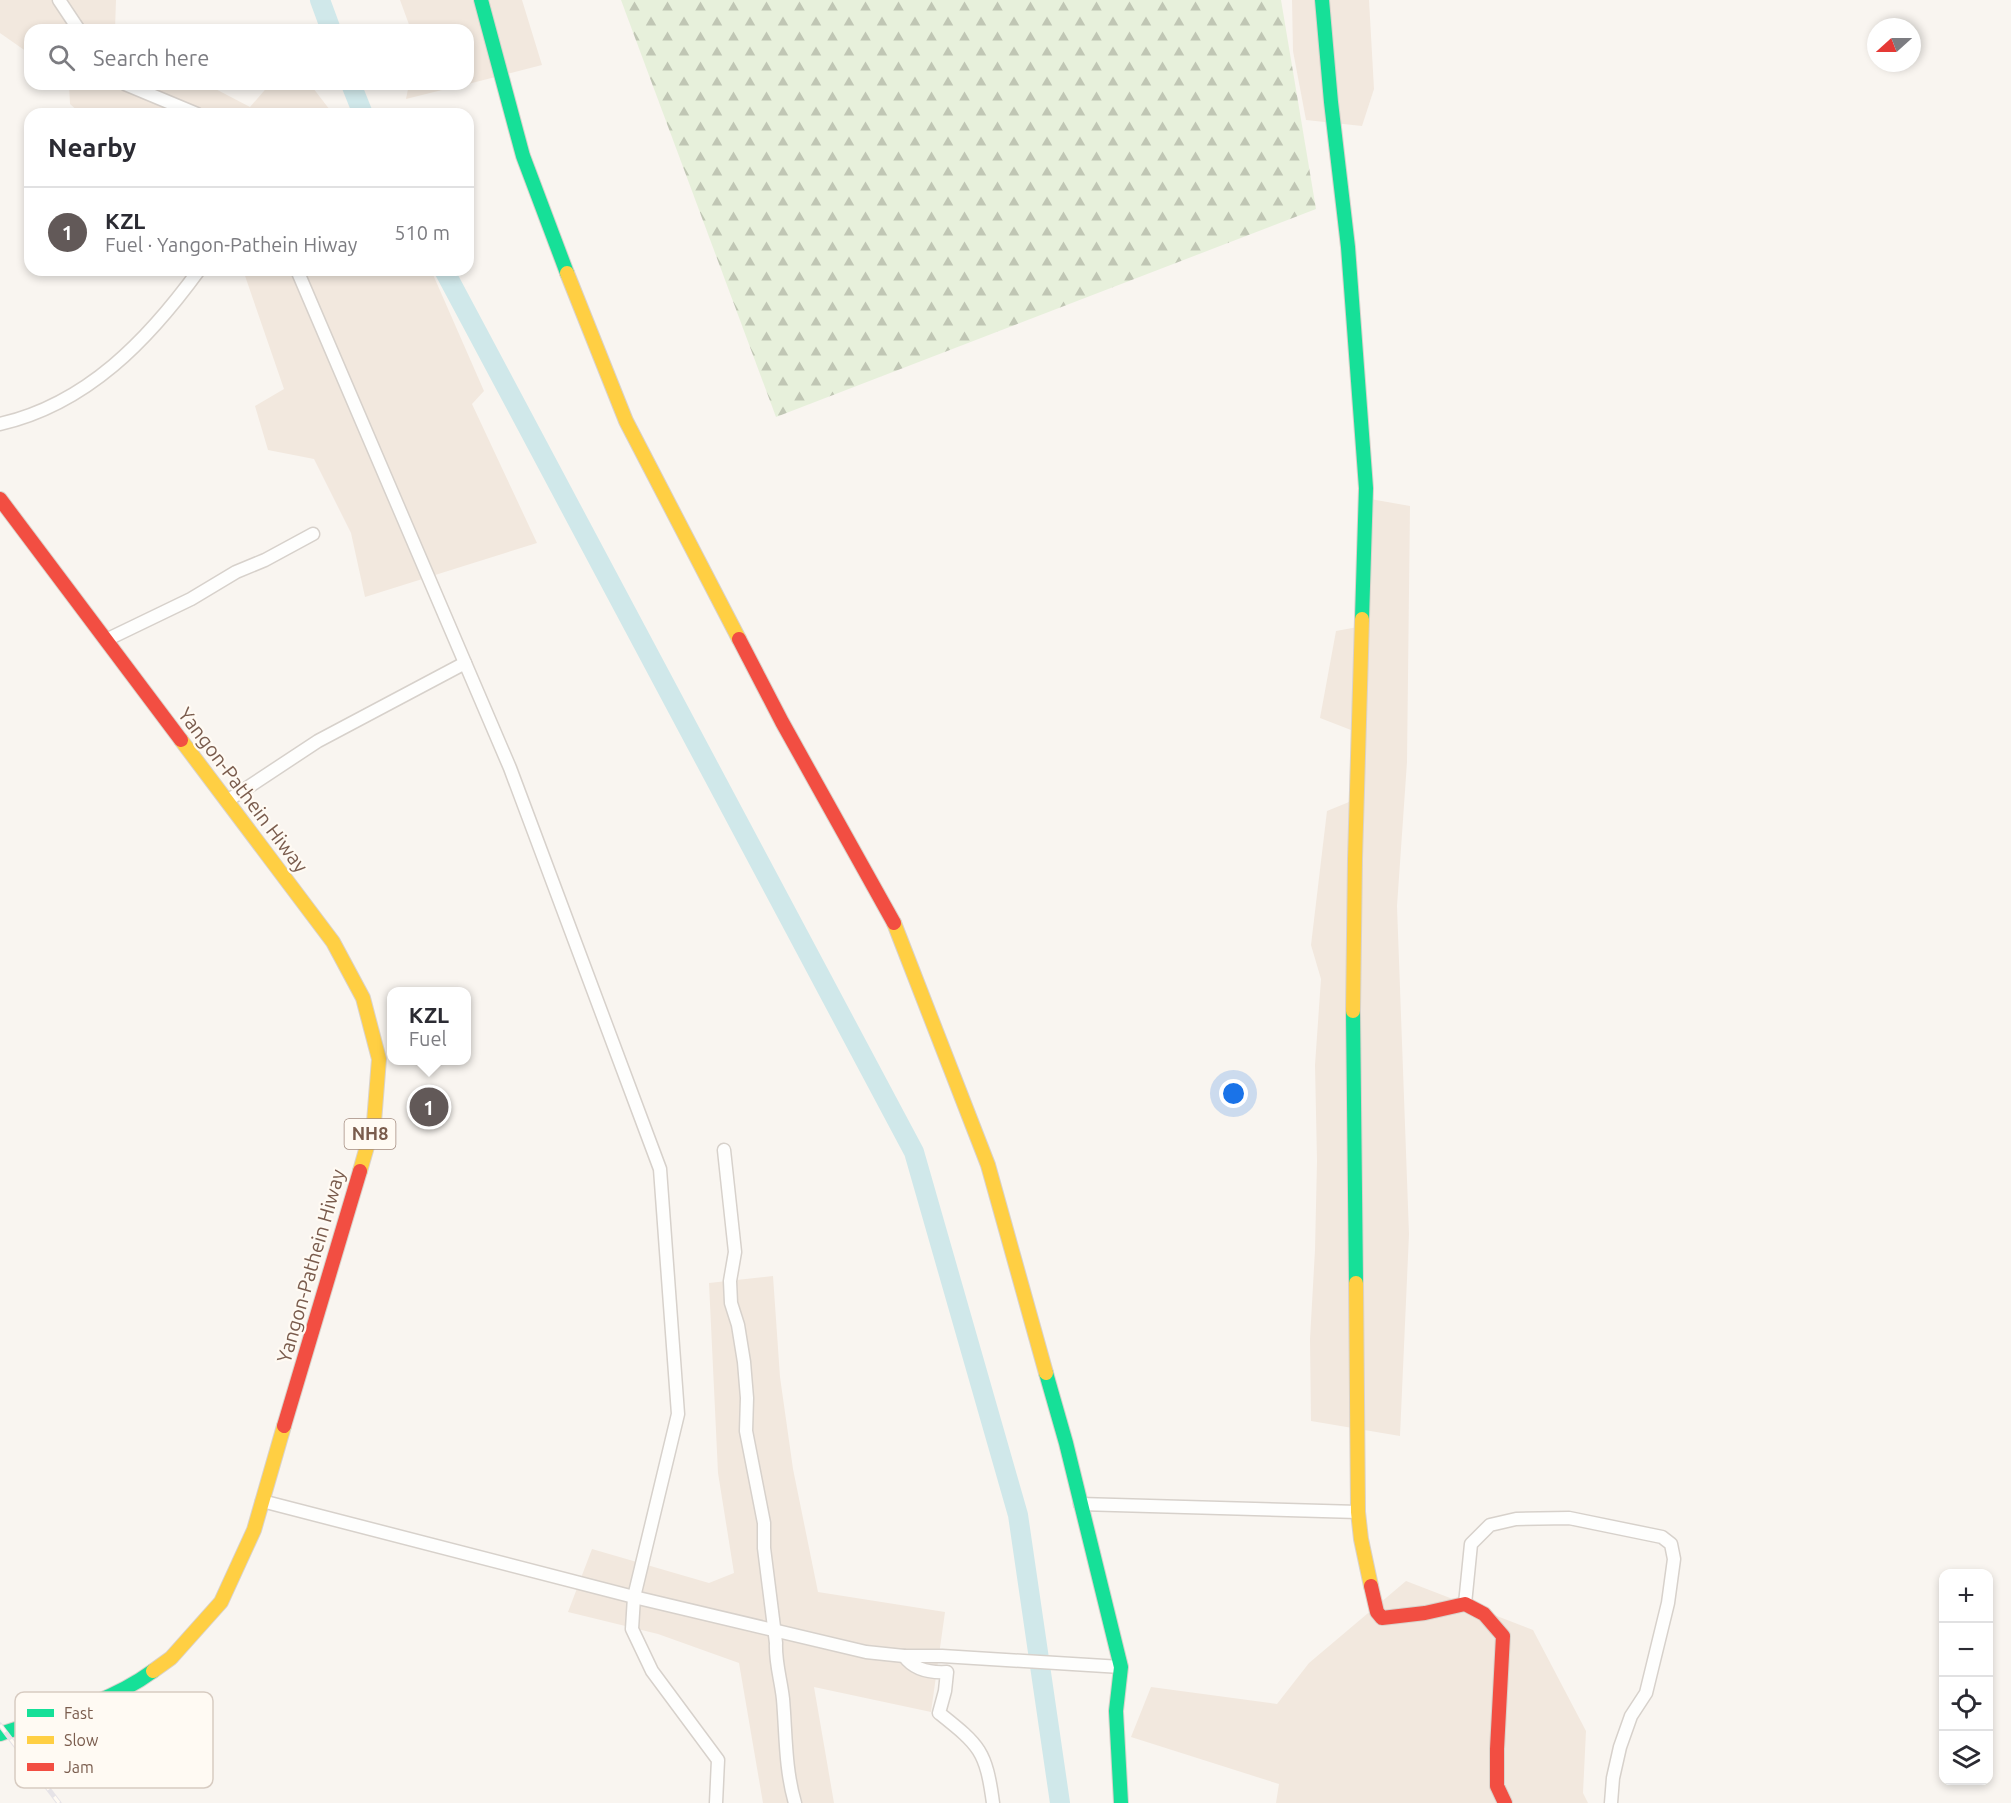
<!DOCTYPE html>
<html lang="en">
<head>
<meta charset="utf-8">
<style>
  :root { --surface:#fff; --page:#f2f2f3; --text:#2b2b33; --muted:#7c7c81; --line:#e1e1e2; --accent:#625958 }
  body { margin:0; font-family:Ubuntu,sans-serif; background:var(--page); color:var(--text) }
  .controls { position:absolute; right:18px; bottom:18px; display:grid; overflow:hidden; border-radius:12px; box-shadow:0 3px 9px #0003 }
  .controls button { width:54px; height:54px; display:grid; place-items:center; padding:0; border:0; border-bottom:2px solid var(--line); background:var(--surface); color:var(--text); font:30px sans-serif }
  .compass { position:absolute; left:1867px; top:18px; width:54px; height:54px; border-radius:50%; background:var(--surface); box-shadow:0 3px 9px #0003; rotate:249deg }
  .you { position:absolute; left:1234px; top:1094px; width:21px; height:21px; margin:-15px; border:4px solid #fff; border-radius:50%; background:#1a73e8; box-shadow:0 0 0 9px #1a73e833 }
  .badge { display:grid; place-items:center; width:39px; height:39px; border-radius:50%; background:var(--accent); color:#fff; font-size:20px; font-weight:700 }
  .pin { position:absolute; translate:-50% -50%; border:3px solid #fff; box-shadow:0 2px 6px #0006 }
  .popup { position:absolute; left:387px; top:987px; width:84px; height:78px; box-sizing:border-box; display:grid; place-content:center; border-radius:12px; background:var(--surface); filter:drop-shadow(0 2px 4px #0005); font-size:20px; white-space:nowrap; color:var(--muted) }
  .popup b { font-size:22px; color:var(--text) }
  .popup::after { content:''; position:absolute; left:50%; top:100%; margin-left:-12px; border:12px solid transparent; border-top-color:var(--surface) }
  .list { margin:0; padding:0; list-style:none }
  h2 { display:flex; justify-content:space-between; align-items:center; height:78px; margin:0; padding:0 24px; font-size:26px }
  h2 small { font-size:20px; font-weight:400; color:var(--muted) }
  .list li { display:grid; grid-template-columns:39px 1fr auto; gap:18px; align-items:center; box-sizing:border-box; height:90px; padding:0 24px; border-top:2px solid var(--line) }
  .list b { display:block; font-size:22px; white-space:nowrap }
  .list p { margin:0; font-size:20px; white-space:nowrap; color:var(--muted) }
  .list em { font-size:20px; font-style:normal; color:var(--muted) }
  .icon { flex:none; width:33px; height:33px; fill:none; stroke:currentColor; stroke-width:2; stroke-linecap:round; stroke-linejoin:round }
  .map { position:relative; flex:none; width:2011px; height:1803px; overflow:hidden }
  .search { position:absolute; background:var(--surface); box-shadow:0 3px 9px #0003; left:24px; top:24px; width:450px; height:66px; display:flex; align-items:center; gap:15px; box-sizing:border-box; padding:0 21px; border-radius:18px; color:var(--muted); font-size:22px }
  .panel { position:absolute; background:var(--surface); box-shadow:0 3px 9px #0003; left:24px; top:108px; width:450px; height:168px; border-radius:18px }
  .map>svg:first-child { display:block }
</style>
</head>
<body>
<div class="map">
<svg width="2011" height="1803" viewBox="0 0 2011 1803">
  <defs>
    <pattern id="forest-firs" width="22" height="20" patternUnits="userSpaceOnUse" patternTransform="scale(1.5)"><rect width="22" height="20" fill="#e7f0db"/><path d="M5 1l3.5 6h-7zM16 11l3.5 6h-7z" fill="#c0c6b4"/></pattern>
  </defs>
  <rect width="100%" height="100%" fill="#f9f5f0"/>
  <g fill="#f2e8de">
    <path d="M0,0h116l-1,30h-85v24l-30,-21z"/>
    <path d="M400,0h122l20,65 -74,19v-54h-57z"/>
    <path d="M1292,0h77l5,89 -12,37 -56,-6 -13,-69z"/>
    <path d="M69,84h137l44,23 20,-23h40l23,30h-252l-11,-10z"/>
    <path d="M409,84h57l-60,15z"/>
    <path d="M243,270h188l53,121 -12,13 65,139 -172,54 -14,-64 -37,-74 -46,-9 -13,-44 29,-17z"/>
    <path d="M1359,497l51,9 -3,256 -10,144 12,328 -9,202 -89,-15 -1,-82 5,-89 2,-89 -2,-96 6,-86 -10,-34 16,-134 22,-9 2,-72 -31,-12 16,-87 27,-5z"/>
    <path d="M773,1276l7,101 13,92 25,123 127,20 -14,100 -117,-25 20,116h-71l-24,-140 -81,-29 -90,-22 24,-63 117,34 25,-10 -16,-100 -9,-190z"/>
    <path d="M1406,1581l127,49 53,101 -3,62 5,10h-312l3,-19 -148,-47 20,-50 126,17 32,-41z"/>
  </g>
  <path fill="url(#forest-firs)" d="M621,0h660l35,209 -540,208z"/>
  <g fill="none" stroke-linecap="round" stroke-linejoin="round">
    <g stroke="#d0e8ea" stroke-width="20">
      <path d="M320,0l11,30"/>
      <path d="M351,84l12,30"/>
      <path d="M444,270l470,882 104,363 42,288"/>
    </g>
    <g stroke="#d7d1cb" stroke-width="15">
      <g id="street">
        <path d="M59,0l20,30"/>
        <path d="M125,84l72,30"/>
        <path d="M297,270l213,498 150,401 18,245 -44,183 -2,32 20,42 66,89 -2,43"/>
        <path d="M0,424c87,-20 148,-84 199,-154"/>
        <path d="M106,640l85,-41 45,-27 29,-12 48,-26"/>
        <path d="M227,801l91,-60 147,-78"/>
        <path d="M724,1150l11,102 -5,29 1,22 7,22 6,37 3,36 -1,33 18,92v25l12,95c-1,19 5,37 7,56 3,35 2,70 12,104"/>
        <path d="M262,1501l372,96 232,55 38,4h38l179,11"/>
        <path d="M1080,1504l278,8"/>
        <path d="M1465,1604l6,-60 19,-19 26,-6 53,-1 93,19 9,7 3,15 -6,44 -22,90 -15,23 -11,31 -7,31 -2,25"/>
        <path d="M904,1656c10,14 27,17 43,16l-2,19 -6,22c40,32 47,37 54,90"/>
      </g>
    </g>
    <g stroke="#d9d2cb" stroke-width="16">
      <g id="fast">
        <path d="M481,0l42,156 44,117"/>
        <path d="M1322,0l9,102 17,145 18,241 -4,131"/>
        <path d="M1353,1011l3,272"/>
        <path d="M1046,1373l20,70 55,224 -5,44 5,92"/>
        <path d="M0,1734c52,-17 108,-30 153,-63"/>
      </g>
    </g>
    <g stroke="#d9d2cb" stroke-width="16">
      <g id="slow">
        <path d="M567,273l59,148 113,218"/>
        <path d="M181,740l152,202 30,56 16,61 -5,63 -14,49"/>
        <path d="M894,923l94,242 58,208"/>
        <path d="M1353,1011l2,-152 7,-240"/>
        <path d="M1356,1283l2,229 3,27 10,47"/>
        <path d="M153,1671l18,-13 50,-56 33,-72 30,-104"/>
      </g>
    </g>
    <g stroke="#d9d2cb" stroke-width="16">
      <g id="jam">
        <path d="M0,499l181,241"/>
        <path d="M739,639l43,83 112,201"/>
        <path d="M284,1426l76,-255"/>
        <path d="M1371,1586l6,26 5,6 43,-5 40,-9 19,10 19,22 -6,113v37l8,17"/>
      </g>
    </g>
    <use href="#street" stroke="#fefefd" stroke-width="12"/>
    <use href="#fast" stroke="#16e098" stroke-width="14"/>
    <use href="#slow" stroke="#ffcf43" stroke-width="14"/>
    <use href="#jam" stroke="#f24e42" stroke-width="14"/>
    <g stroke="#e6e3e7" stroke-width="5">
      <path id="rail" d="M0,1725l59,78"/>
    </g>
    <use href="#rail" stroke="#fffaf3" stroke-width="3" stroke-dasharray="9" stroke-linecap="butt"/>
  </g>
  <g text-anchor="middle" stroke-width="4.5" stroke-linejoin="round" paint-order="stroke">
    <rect fill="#fffaf3" stroke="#a28b7f" stroke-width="1.5" x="344.5" y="1119" width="51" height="30" rx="4.5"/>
    <g font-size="18" font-weight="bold" fill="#7a5c4d">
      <text x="370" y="1140">NH8</text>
    </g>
    <g font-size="20" fill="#7a5c4d" stroke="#fffaf3">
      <text transform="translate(243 790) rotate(53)" y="7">Yangon-Pathein Hiway</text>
      <text transform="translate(311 1266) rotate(-74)" y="7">Yangon-Pathein Hiway</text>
    </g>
  </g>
  <rect x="15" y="1692" width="198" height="96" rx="9" fill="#fffaf3" stroke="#d7cbc1" stroke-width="1.5"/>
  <rect x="27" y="1709" width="27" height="8" fill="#16e098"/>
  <rect x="27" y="1736" width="27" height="8" fill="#ffcf43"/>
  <rect x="27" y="1763" width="27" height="8" fill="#f24e42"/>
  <g font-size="16" fill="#7a5c4d">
    <text x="64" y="1719">Fast</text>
    <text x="64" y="1746">Slow</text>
    <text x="64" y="1773">Jam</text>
  </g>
</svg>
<div class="controls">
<button>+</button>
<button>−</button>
<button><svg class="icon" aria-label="locate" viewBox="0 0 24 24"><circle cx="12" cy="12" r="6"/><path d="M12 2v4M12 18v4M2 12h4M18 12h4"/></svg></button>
<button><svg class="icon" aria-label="layers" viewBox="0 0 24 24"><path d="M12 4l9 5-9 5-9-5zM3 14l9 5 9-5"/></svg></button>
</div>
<svg class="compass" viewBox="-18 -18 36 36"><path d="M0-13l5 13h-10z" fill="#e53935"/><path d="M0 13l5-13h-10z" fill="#7c7c81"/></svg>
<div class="you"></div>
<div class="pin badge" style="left:429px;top:1107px">1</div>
<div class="popup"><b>KZL</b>Fuel</div>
<div class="search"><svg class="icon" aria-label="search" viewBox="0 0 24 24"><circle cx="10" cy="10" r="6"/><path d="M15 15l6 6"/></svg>Search here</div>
<section class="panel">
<h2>Nearby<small></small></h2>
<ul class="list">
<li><span class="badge">1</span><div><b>KZL</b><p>Fuel · Yangon-Pathein Hiway</p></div><em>510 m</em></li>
</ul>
</section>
</div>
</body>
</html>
